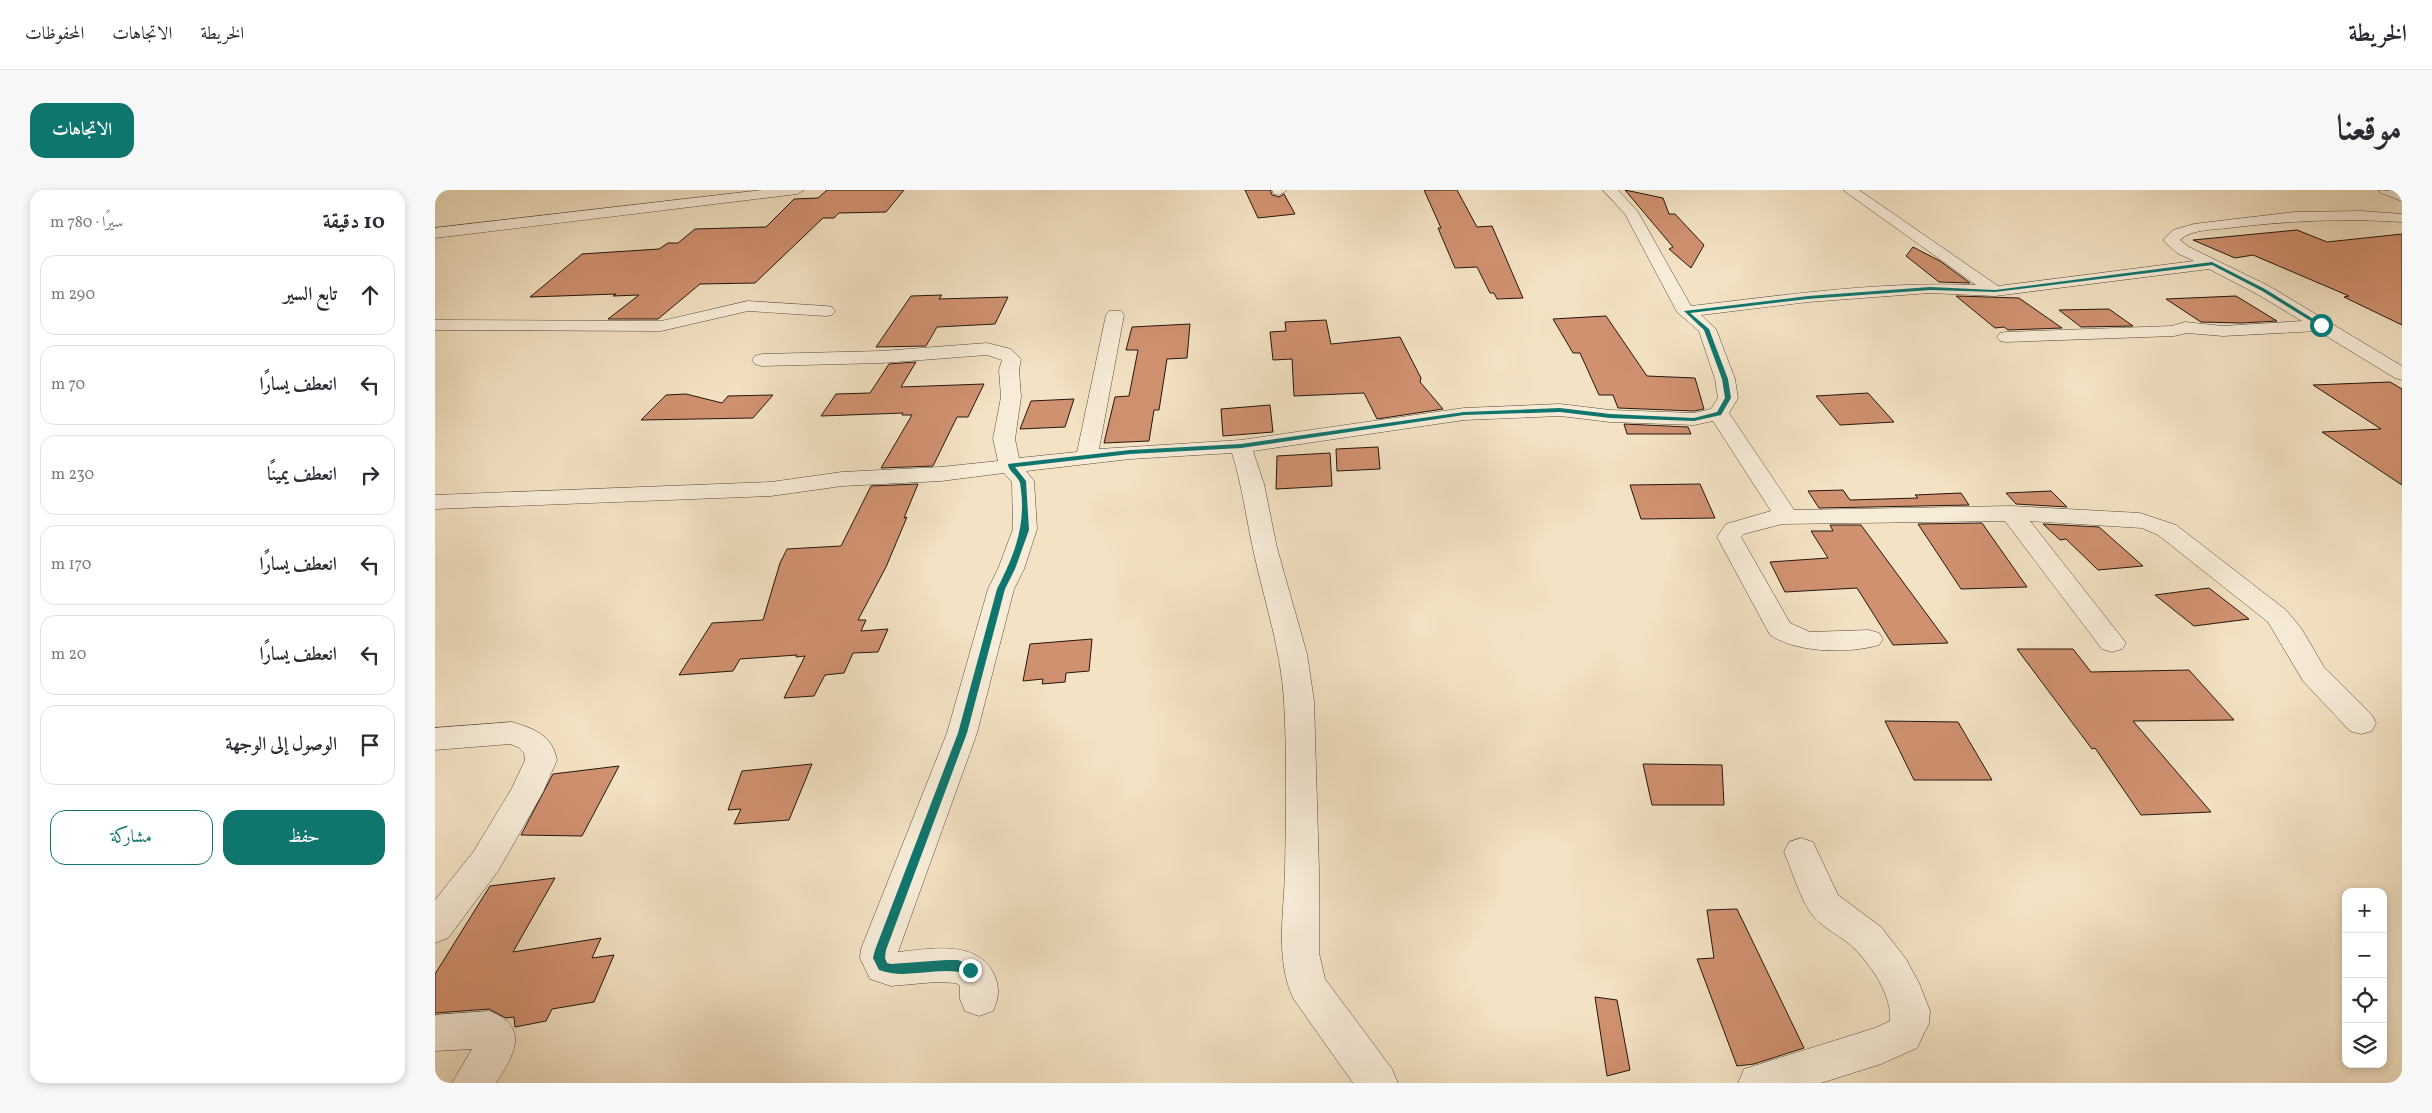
<!DOCTYPE html>
<html lang="ar">
<head>
<meta charset="utf-8">
<style>
  :root { --surface:#fff; --page:#f7f7f7; --text:#2b2b33; --muted:#7c7c81; --line:#e1e1e2; --accent:#0f766e }
  body { margin:0; font-family:Vollkorn,Amiri,serif; background:var(--page); color:var(--text); direction:rtl }
  .controls { position:absolute; right:15px; bottom:15px; display:grid; overflow:hidden; border-radius:10px; box-shadow:0 2px 8px #0003 }
  .controls button { width:45px; height:45px; display:grid; place-items:center; padding:0; border:0; border-bottom:1px solid var(--line); background:var(--surface); color:var(--text); font:25px sans-serif }
  .stop { position:absolute; width:15px; height:15px; margin:-11px; border:4px solid #0f766e; border-radius:50%; background:#fff }
  .stop.end { background:#0f766e; border-color:#fff; box-shadow:0 1px 5px #0008 }
  .list { margin:0; padding:0; list-style:none }
  h2 { display:flex; justify-content:space-between; align-items:center; height:65px; margin:0; padding:0 20px; font-size:21px }
  h2 small { font-size:16px; font-weight:400; color:var(--muted) }
  .list li { display:grid; grid-template-columns:32px 1fr auto; gap:15px; align-items:center; box-sizing:border-box; height:80px; margin:0 10px 10px; padding:0 10px; border:1px solid var(--line); border-radius:15px }
  .list b { display:block; font-size:19px; white-space:nowrap }
  .list em { font-size:16px; font-style:normal; color:var(--muted) }
  .actions { display:flex; gap:10px; padding:15px 20px }
  .actions a { flex:1; padding:11px 0; border:1px solid var(--accent); border-radius:15px; text-align:center; font-size:18px; color:var(--accent) }
  .actions .main { background:var(--accent); color:#fff }
  .icon { flex:none; width:28px; height:28px; fill:none; stroke:currentColor; stroke-width:2; stroke-linecap:round; stroke-linejoin:round }
  .map { position:relative; flex:none; width:1967px; height:893px; overflow:hidden; direction:ltr; border-radius:15px }
  header { display:flex; align-items:center; gap:30px; box-sizing:border-box; height:70px; padding:0 25px; background:var(--surface); border-bottom:1px solid var(--line) }
  header strong { font-size:24px }
  nav { display:flex; gap:28px; margin-inline-start:auto; font-size:18px }
  .intro { display:flex; align-items:center; justify-content:space-between; box-sizing:border-box; height:120px; padding:0 30px }
  h1 { margin:0; font-size:35px }
  .button { padding:12px 22px; border-radius:15px; background:var(--accent); color:#fff; font-size:18px; font-weight:700 }
  main { display:flex; gap:30px; padding:0 30px }
  aside { flex:1; background:var(--surface); border-radius:15px; box-shadow:0 2px 8px #0003 }
  .map>svg:first-child { display:block }
</style>
</head>
<body>
<header>
<strong>الخريطة</strong>
<nav><a>الخريطة</a><a>الاتجاهات</a><a>المحفوظات</a></nav>
</header>
<div class="intro"><h1>موقعنا</h1><a class="button">الاتجاهات</a></div>
<main>
<div class="map">
<svg width="1967" height="893" viewBox="0 0 1967 893">
  <rect width="100%" height="100%" fill="#f3e2c3"/>
  <filter id="stains"><feTurbulence type="fractalNoise" baseFrequency=".004" numOctaves="4"/><feColorMatrix values="0 0 0 0 .2 0 0 0 0 .09 0 0 0 0 .02 0 0 0 .5 -.17"/></filter>
  <radialGradient id="worn" r=".72"><stop offset=".6" stop-color="#630" stop-opacity="0"/><stop offset="1" stop-color="#630" stop-opacity=".3"/></radialGradient>
  <g fill="#d09170" stroke="#24160d">
    <path d="M392,0h77l-18,22 -47,1 -5,5h-11l-68,65 -55,1 -42,35h-50l31,-24 -26,1 3,-2 -86,3 52,-43 77,-5 9,-6h10l17,-14 71,-2 28,-28 24,-1z"/>
    <path d="M810,0h25l2,5 7,2 5,-3 11,20 -37,4z"/>
    <path d="M989,0h33l20,37 15,-1 31,72 -26,1 -3,-6h-4l-13,-26 -22,1 -17,-40h3z"/>
    <path d="M1190,0l38,8 6,16h6l29,31 -13,23 -22,-19 4,-2z"/>
    <path d="M1862,40l30,12 75,-8v91l-58,-28 5,-1 -96,-41 -18,3 -42,-18z"/>
    <path d="M1478,57l27,14 30,22 -31,-1 -33,-26z"/>
    <path d="M507,105l-3,4 69,-2 -13,27 -58,3 -11,19 -50,1 35,-51z"/>
    <path d="M1521,106l63,2 43,30 -54,2 -4,-3 -9,1z"/>
    <path d="M1801,106l41,25 -36,2 -40,-1 -35,-23z"/>
    <path d="M1674,119l24,17 -52,1 -22,-17z"/>
    <path d="M1171,126l41,60 48,2 9,31 -10,2 -76,-3 -5,-13h-14l-19,-42h-7l-20,-34z"/>
    <path d="M891,130l5,24 69,-7 21,41 -1,4 23,27 -66,10 -13,-26 -70,3 -2,-37 -19,1 -3,-28 16,-1 -1,-9z"/>
    <path d="M755,134l-3,34 -20,1 -8,51h-5l-5,31 -45,2 11,-46 14,-1 9,-46h-12l6,-23z"/>
    <path d="M481,172l-15,25 83,-3 -16,33h-11l-24,49 -52,2 31,-53h-10l1,-2 -82,3 15,-22 34,-1 19,-29z"/>
    <path d="M1955,192l12,7v96l-80,-53 59,-3 -68,-44z"/>
    <path d="M1433,203l26,29 -54,3 -24,-29z"/>
    <path d="M251,204l36,9 6,-7 45,-1 -20,23 -112,2 25,-25z"/>
    <path d="M639,209l-9,28 -45,2 11,-28z"/>
    <path d="M835,215l3,27 -50,4 -2,-27z"/>
    <path d="M1189,234l64,3 3,7h-64z"/>
    <path d="M943,257l2,22 -43,2 -1,-22z"/>
    <path d="M895,263l2,33 -56,3 1,-33z"/>
    <path d="M483,294l-14,34 3,-1 -21,50 -28,53h8l-5,11 27,-2 -10,23 -25,1 -9,20 -19,2 -11,21 -30,2 21,-42 -9,1 1,-2 -57,4 -7,12 -54,4 33,-52 51,-3 17,-57 7,-14 54,-3 30,-60z"/>
    <path d="M1265,294l15,34 -74,1 -11,-34z"/>
    <path d="M1408,300l7,10 68,-2 -3,-3 46,-2 8,12 -150,3 -11,-17z"/>
    <path d="M1616,301l16,16 -51,-3 -10,-11z"/>
    <path d="M1547,333l45,64 -66,2 -43,-65z"/>
    <path d="M1608,334l56,3 44,39 -45,4 -32,-31 -6,1z"/>
    <path d="M1395,335h31l87,118 -55,2 -36,-57 -72,4 -15,-30 58,-4 -17,-27h22z"/>
    <path d="M1774,398l40,31 -55,7 -39,-31z"/>
    <path d="M657,449l-3,32 -23,2 -1,9 -23,2 1,-5 -20,2 7,-37z"/>
    <path d="M1582,459h56l18,23 98,-2 45,50 -101,1 78,91 -70,3 -46,-67 -3,1z"/>
    <path d="M1450,531l73,1 34,58h-78z"/>
    <path d="M377,574l-23,56 -55,4 7,-15 -13,1 14,-39z"/>
    <path d="M1208,574l79,1 2,40h-72z"/>
    <path d="M184,576l-37,70 -61,-1 32,-61z"/>
    <path d="M120,688l-42,74 88,-14 -9,20 22,-3 -20,47 -42,7 -6,12 -31,6 -1,-10 -8,1 -17,-9 -54,4v-39l55,-88z"/>
    <path d="M1302,719l67,139 -50,16 -17,2 -40,-107 17,-1 -7,-48z"/>
    <path d="M1160,807l22,3 13,70 -23,6z"/>
  </g>
  <g fill="none" stroke-linecap="round" stroke-linejoin="round">
    <g stroke="#58493a" stroke-width="1">
      <g id="minor">
        <path d="M327,0h42l-7,4 -362,44v-10z"/>
        <path d="M837,0h14v1l-7,4 -5,-1z"/>
        <path d="M1168,0h15l20,22 53,94c95,-11 190,-25 285,-21l-133,-95h16l139,96 196,-25 -17,-8 -14,-13 10,-10 21,-6 100,-12 67,-1 41,3v8c-61,-4 -114,-1 -174,6 -14,2 -37,1 -48,12l9,7 80,39 133,80v14l-7,-2 -77,-47 -95,5 -36,-3 -13,3 -168,6 -6,-1 -3,-4 3,-4 6,-1 166,-6 13,-4 38,4 79,-5 -45,-27 -48,-25 -214,27 -65,-3 -122,9 -107,13 15,14 19,50 3,19 -9,15 65,97 217,-4 129,7 36,12 110,85 15,18 23,39 48,48 4,8 -4,8 -11,3 -11,-3 -47,-50 -35,-59 -110,-87 -16,-7 -112,-7 96,122 -4,6 -10,3 -10,-3 -97,-128 -223,3 -38,10 -3,3 49,86 20,9 59,-2 10,3 4,6 -4,6c-31,9 -82,8 -109,-10l-53,-98 9,-13 45,-13 -58,-90 -19,4 -84,-3 -50,-6 -96,4 -211,31 11,33 13,64 30,106 7,47 5,170v82l6,26 67,90 6,14h-45l-60,-85c-18,-40 -9,-84 -8,-127 1,-55 2,-115 -1,-170 -3,-52 -20,-101 -31,-152 -7,-32 -11,-64 -21,-96l-102,6 -104,12 8,10 3,48 -13,40 -10,20 -37,144 -79,219c32,-3 79,-13 96,22 6,14 5,24 -1,37l-14,5 -14,-5 -5,-12v-13l-4,-3 -20,-1 -45,4 -21,-7 -10,-21 1,-9 86,-216 41,-144 10,-20 15,-40 -1,-47 -8,-9 -63,8 -99,5 -71,10 -336,13v-14l336,-13 71,-10 99,-5 57,-6 -5,-22 8,-42 -2,-27 3,-10 -15,-5 -105,8 -120,3 -7,-2 -3,-4 3,-4 7,-2 120,-3 105,-8 24,6 10,10 -2,11 2,27 -6,42 4,19 58,-6 29,-137 3,-4h12l3,4 -25,134 142,-9 223,-32 96,-4 50,6 84,3 17,-4 7,-11 -3,-19 -16,-48 -22,-19 -52,-98z"/>
        <path d="M1944,0l23,2v9l-21,-8z"/>
        <path d="M313,111l78,5 6,1 3,4 -3,4 -6,1 -78,-5 -87,20 -226,-1v-10l226,1z"/>
        <path d="M77,532c23,7 40,13 45,38l-14,32 -45,79 -50,67 -13,5v-43l39,-49 38,-63 13,-28 -1,-7 -6,-6 -8,-3 -75,6v-22z"/>
        <path d="M1366,648l12,4 25,53 43,32 25,32 13,24 11,28 -1,12 -12,25 -36,16 -60,19h-83l6,-14 131,-41 15,-7c2,-26 -18,-54 -35,-72 -12,-12 -31,-20 -42,-33 -11,-13 -22,-48 -29,-64l5,-10z"/>
        <path d="M54,821c42,16 25,44 7,72h-44l20,-34 -37,2v-36z"/>
      </g>
    </g>
    <use href="#minor" fill="#f7ecd8" fill-rule="evenodd"/>
  </g>
  <path fill="#0f766e" d="M1777,72l53,27 58,36 -4,1 -57,-35 -50,-26 -217,27 -65,-2 -122,9 -118,14 19,16 19,50 3,19 -10,17 -27,6 -84,-3 -50,-6 -96,3 -223,33 -111,6 -115,13 11,14 3,49 -14,39 -10,20 -38,144 -81,217 -1,8 2,5 4,1 55,-4h12l16,7 1,3 -5,5c-30,-11 -62,6 -91,-5l-6,-12 2,-8 83,-217 39,-144c18,-36 30,-65 23,-106 -2,-7 -12,-12 -12,-19l122,-14 111,-6 223,-32 96,-4 50,6 84,4 23,-6 8,-14 -3,-19 -18,-49 -20,-19 124,-15 122,-9 65,3z"/>
  <rect width="100%" height="100%" filter="url(#stains)"/>
  <rect width="100%" height="100%" fill="url(#worn)"/>
</svg>
<div class="controls">
<button>+</button>
<button>−</button>
<button><svg class="icon" aria-label="locate" viewBox="0 0 24 24"><circle cx="12" cy="12" r="6"/><path d="M12 2v4M12 18v4M2 12h4M18 12h4"/></svg></button>
<button><svg class="icon" aria-label="layers" viewBox="0 0 24 24"><path d="M12 4l9 5-9 5-9-5zM3 14l9 5 9-5"/></svg></button>
</div>
<div class="stop" style="left:1886px;top:135px"></div>
<div class="stop end" style="left:535px;top:780px"></div>
</div>
<aside>
<h2>10 دقيقة<small>سيرًا · 780 m</small></h2>
<ul class="list">
<li><svg class="icon" aria-label="ahead" viewBox="0 0 24 24"><path d="M12 20V5M6 11l6-6 6 6"/></svg><div><b>تابع السير</b></div><em>290 m</em></li>
<li><svg class="icon" aria-label="left" viewBox="0 0 24 24"><path d="M17 20v-9H6M10 6l-5 5 5 5"/></svg><div><b>انعطف يسارًا</b></div><em>70 m</em></li>
<li><svg class="icon" aria-label="right" viewBox="0 0 24 24"><path d="M7 20v-9h11M14 6l5 5-5 5"/></svg><div><b>انعطف يمينًا</b></div><em>230 m</em></li>
<li><svg class="icon" aria-label="left" viewBox="0 0 24 24"><path d="M17 20v-9H6M10 6l-5 5 5 5"/></svg><div><b>انعطف يسارًا</b></div><em>170 m</em></li>
<li><svg class="icon" aria-label="left" viewBox="0 0 24 24"><path d="M17 20v-9H6M10 6l-5 5 5 5"/></svg><div><b>انعطف يسارًا</b></div><em>20 m</em></li>
<li><svg class="icon" aria-label="arrive" viewBox="0 0 24 24"><path d="M6 21V4h12l-3 4 3 4H6"/></svg><div><b>الوصول إلى الوجهة</b></div></li>
</ul>
<div class="actions"><a class="main">حفظ</a><a>مشاركة</a></div>
</aside>
</main>
</body>
</html>
